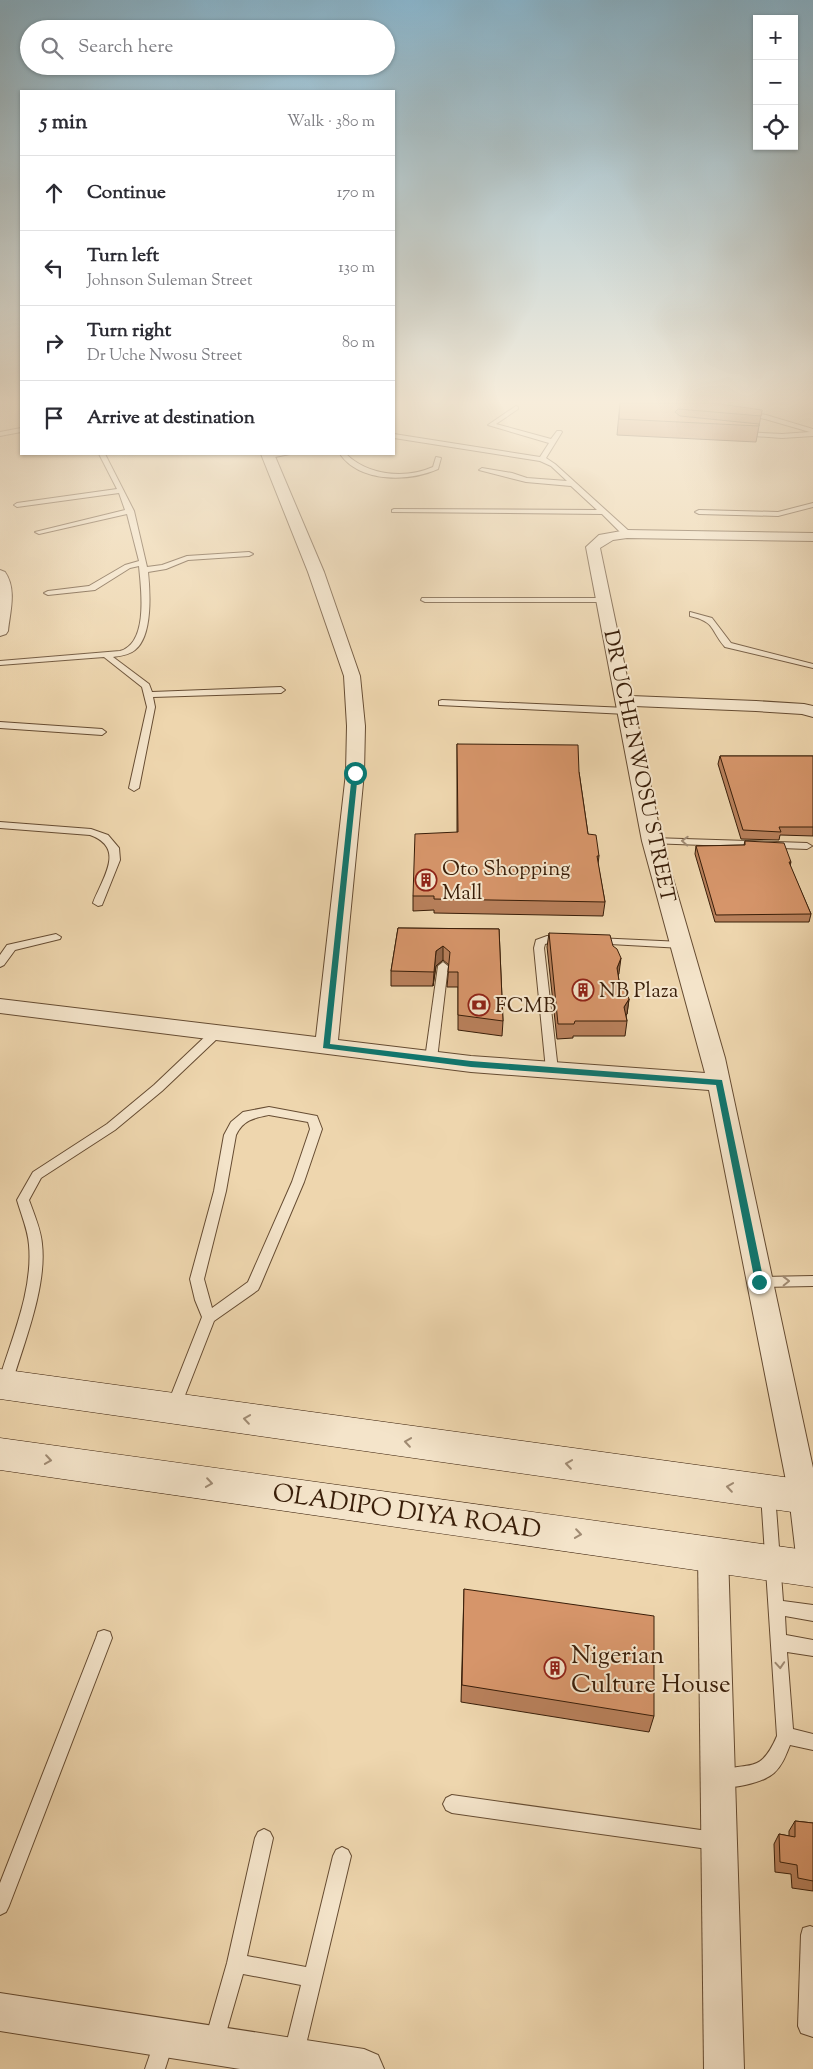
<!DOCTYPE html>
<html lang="en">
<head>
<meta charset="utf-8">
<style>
  :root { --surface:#fff; --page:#f2f2f3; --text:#2b2b33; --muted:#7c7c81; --line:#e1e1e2 }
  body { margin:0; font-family:"Sorts Mill Goudy",serif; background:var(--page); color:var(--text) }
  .controls { position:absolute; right:15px; top:15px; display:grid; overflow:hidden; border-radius:0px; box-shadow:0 1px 4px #0004 }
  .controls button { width:45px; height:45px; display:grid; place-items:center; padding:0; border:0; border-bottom:1px solid var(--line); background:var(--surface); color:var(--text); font:25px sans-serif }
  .stop { position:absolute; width:15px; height:15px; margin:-11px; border:4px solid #0f766e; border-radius:50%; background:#fff }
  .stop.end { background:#0f766e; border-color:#fff; box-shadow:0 1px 5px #0008 }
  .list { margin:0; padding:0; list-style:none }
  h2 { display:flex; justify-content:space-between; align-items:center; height:65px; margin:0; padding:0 20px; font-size:21px }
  h2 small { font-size:16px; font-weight:400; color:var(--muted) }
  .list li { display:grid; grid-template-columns:32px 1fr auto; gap:15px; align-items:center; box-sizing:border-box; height:75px; padding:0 20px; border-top:1px solid var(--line) }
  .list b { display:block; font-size:19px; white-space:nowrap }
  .list p { margin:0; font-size:16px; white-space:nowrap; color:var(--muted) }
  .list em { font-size:16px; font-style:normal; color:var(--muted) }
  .icon { flex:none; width:28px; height:28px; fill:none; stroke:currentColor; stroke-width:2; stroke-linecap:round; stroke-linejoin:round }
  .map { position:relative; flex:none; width:813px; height:2069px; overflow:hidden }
  .search { position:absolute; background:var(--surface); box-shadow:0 1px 4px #0004; left:20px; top:20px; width:375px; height:55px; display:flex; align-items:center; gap:12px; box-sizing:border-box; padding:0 18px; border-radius:28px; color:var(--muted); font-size:19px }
  .panel { position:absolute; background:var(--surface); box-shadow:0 1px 4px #0004; left:20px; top:90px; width:375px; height:365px; border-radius:0px }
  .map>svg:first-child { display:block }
</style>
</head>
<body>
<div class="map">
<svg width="813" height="2069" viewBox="0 0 813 2069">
  <rect width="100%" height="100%" fill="#eed6ae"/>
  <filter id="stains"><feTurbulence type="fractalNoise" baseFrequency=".004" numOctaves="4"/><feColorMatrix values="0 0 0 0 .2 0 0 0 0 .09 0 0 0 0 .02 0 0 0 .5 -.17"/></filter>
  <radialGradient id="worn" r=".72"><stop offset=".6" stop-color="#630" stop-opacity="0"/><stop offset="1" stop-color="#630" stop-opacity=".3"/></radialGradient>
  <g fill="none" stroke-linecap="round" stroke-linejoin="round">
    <g stroke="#664c32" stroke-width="2">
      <g id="service">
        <path d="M724,403h6l-2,5 3,1 35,6 47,14v7l-31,2 -42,-3v-2l2,-1 40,2 28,-2 -45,-13 -38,-7 -5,-4z"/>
        <path d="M516,406l2,1v2l-22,15 55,15 6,-8h4l1,1 -16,26 9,6 75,68v4h-6l-22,-22 -210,-2v-2l2,-1 203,1 -26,-24 -45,-4 -47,-12 3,-2 30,5 15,5 40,3 -16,-15 -11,-5 -146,-23v-4l146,23 9,-14 -61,-18z"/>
        <path d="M21,428v4l-21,4v-4z"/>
        <path d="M99,454h6l29,57 13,56 15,-2 25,-9 62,-4 4,2 -4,2 -61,4 -22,9 -18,3c2,19 5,64 -13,78 -6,5 -15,6 -22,7l36,27 3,8 129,-5 4,3 -4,3 -128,4 2,10 -16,81 -5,3 -5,-3 18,-81 -5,-20 -38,-30 -104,8v-4l120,-10c29,-8 21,-63 19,-85l-9,2 -35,22 -47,5 -4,-2 4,-2 41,-5 36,-21 14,-4 -12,-47 -88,20 -4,-2 90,-22 -6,-17 -102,14 -3,-2 3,-2 100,-14z"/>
        <path d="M272,454h18l-20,4 -3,-2z"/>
        <path d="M340,454h6c22,22 60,25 87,13l3,-10 5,1 -3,11c-29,13 -78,14 -98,-15z"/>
        <path d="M813,503v4l-35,9 -79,-2 -4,-2 4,-2 79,2z"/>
        <path d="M422,598h182l4,2 -4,2h-179l-4,-2z"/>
        <path d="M690,612l22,6 19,25 82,21v4l-88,-21c-15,-17 -9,-25 -35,-31z"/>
        <path d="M442,700l185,8 4,3 -4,3 -188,-9v-4z"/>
        <path d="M0,722l102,7 4,3 -4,3 -102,-7z"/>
        <path d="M0,822l91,7 17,6 11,13 1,12 -18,45 -4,1 -5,-3c10,-26 33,-55 -3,-68l-90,-7z"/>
        <path d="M652,838l155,5 5,3 -5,3 -158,-6 -2,-2 2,-2z"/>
        <path d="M56,934l5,3 -1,2 -45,11 -11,15 -4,2v-12l7,-10z"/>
        <path d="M547,936l16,1 5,3c-6,7 -15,1 -23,4l-1,4 14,122 -6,4 -6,-4 -12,-122 2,-8z"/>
        <path d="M596,938l86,4 5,3 -5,3 -90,-5 -1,-2z"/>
        <path d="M443,962l5,4 -11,93 -6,4 -6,-4 13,-93z"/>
        <path d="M216,1029l6,4 -2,3 -58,55 -47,39 -74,48 -12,22c5,14 12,30 13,44 5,42 -18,99 -30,139l-2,4 -5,2 -5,-2v-10c13,-42 33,-88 29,-132 -1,-15 -8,-31 -12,-45l16,-28 74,-48 47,-39 58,-55z"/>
        <path d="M269,1107l48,9 5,13 -18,53 -44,104 -2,4 -44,31 -34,87 -2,4 -5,2 -5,-2 -2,-4 36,-91 -7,-17 -5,-21 24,-88 10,-56 7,-13 12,-10zM269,1115l39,7 2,7 -18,53 -44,100 -36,26 -8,-29 22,-88 10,-56c7,-15 18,-17 33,-20z"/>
        <path d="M813,1276v10l-54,1 -5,-1 -2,-4 2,-4 5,-1z"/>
        <path d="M768,1487l5,2 2,5 8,107 30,4v16l-28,-5 1,19 27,5v16l-26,-4 6,77 20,5v16l-23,-5c-4,10 -8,21 -16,28 -11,10 -46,18 -59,12l-3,-6 3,-6c32,-14 44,5 62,-37l-16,-242 2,-5z"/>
        <path d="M104,1630l6,2 2,6 -103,268 -3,6 -6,3v-32l96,-245 2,-6z"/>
        <path d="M452,1795l263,37 6,3 3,6 -3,6 -6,3 -263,-37 -6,-3 -3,-6 3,-6z"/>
        <path d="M264,1829l6,3 3,6 -26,118 59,11 27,-111 3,-6 6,-3 6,3 3,6 -47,197 -3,7 -7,3 -7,-3 -3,-7 17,-68 -58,-11 -21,73 -7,3 -7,-3 -3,-7 22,-77 28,-125 3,-6z"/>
        <path d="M810,1926l3,1v110l-12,-4 -3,-7 3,-91 2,-7z"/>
        <path d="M164,2031l7,3 3,7 -9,28h-20l12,-35z"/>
      </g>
    </g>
    <g stroke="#664c32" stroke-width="2">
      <g id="minor">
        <path d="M261,454h13l50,118 36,104 5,50 -1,47 -26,267 133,16 234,17 -63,-232 -56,-294 13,-12 28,-5 186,3v8l-186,-3 -14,2 -13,8 31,148 125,5 48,3 9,2v11l-11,-3 -46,-3 -122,-5 28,135 63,217 88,410v111l-11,-4 -5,-11 -8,-68 -80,-406 -238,-18 -471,-59v-14l316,38 30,-264 1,-47 -3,-50 -36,-104z"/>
        <path d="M0,570l5,2c12,17 5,40 3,59l-2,3 -6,2z"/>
        <path d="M713,1538l11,5 4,10 16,516h-40l-6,-516 4,-10z"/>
        <path d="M0,1993l364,56 14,6 6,14h-144l-240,-38z"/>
      </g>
    </g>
    <g stroke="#391e09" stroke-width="1">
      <g id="secondary">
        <path d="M0,1369l813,112v34l-813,-116z"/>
        <path d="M0,1438l813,113v36l-813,-117z"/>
      </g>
    </g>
    <use href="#service" fill="#f4e4ca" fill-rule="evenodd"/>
    <use href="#minor" fill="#f4e4ca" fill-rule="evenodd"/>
    <use href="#secondary" fill="#f4e4ca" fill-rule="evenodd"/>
  </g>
  <g fill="#b8805b" stroke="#391e09">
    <path d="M620,403l142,7 -6,32 -139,-7z"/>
    <path d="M457,744l122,28 9,62 11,22 -1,8 7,38 -2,14 -169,-3v-3l-21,1v-15l44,-63z"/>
    <path d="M720,756h93v80l-33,-1 -1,5 -38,-1 -23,-75z"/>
    <path d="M745,841l46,21 -1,4 21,48 -2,8h-94l-20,-68 1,-8 48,-1z"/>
    <path d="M398,928l101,1 4,92 -1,15 -44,-6v-43h-11l2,-22 -6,-5 -7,6 -3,20h-42v-15z"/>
    <path d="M549,933l70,40 -1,2 2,12 9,12 -2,15 -1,1 1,6 -2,15h-52v2l-16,1 -10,-92z"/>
    <path d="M464,1589l190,127 -5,16 -188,-30z"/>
    <path d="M795,1821l18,2v68l-21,-3 -1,-14 -16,-2 -1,-28 5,-10 10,2v-5z"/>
  </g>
  <g fill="#96684a" stroke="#391e09">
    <path d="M443,946v14l-7,6 -3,20 1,-14 2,-21z"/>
    <path d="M621,958l-2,15 -4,10 2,-15z"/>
    <path d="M629,999l-2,15 -5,7 2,-14z"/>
  </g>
  <g fill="#d6956a" stroke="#391e09">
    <path d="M620,403h93l49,7 -1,6 -83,-7 -3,3 5,4 79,8v2l-140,-7z"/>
    <path d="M457,744l121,1 1,27 9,62 8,1 3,21h-2l8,46 -171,-3v-3h-21l2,-62 43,-2z"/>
    <path d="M720,756h93v71h-34l2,5 -38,-2z"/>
    <path d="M745,841l39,2 7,19h-2l22,52 -95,1 -20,-69 49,-1z"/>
    <path d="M398,928l101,1 4,92 -45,-6v-43h-10l2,-20 -7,-6 -7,5 -2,21 -43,-1z"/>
    <path d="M549,933l61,2 3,11 4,3 4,9 -4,10 3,19 6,4 3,8 -5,8 3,14h-52l-1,3h-16z"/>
    <path d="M464,1589l190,27v100l-192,-31z"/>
    <path d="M795,1821l18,2v58l-15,-3 -1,-13 -17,-3 -1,-28 16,3z"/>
  </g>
  <defs><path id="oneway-chevron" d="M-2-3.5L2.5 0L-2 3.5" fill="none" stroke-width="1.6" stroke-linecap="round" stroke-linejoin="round" transform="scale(1.25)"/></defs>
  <g stroke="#a08b73">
    <use href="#oneway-chevron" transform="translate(685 841) rotate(-177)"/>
    <use href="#oneway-chevron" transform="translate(786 1281) rotate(-1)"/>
    <use href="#oneway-chevron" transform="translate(247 1419) rotate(-172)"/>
    <use href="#oneway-chevron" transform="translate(408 1442) rotate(-172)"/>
    <use href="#oneway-chevron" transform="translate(48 1460) rotate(8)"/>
    <use href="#oneway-chevron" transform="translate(569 1464) rotate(-172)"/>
    <use href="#oneway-chevron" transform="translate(209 1483) rotate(8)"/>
    <use href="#oneway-chevron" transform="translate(730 1487) rotate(-172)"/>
    <use href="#oneway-chevron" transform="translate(578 1534) rotate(8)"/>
    <use href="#oneway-chevron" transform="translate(780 1665) rotate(86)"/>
  </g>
  <linearGradient id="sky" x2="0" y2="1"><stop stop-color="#89b6ce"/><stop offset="0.58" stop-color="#f7eddb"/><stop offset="1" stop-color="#f7eddb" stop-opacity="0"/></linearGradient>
  <rect width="813" height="693" fill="url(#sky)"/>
  <path fill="#0f766e" d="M355,771l3,2 -28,271 141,17 251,19 42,202 -1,3h-7l-1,-3 -39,-197 -245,-18 -148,-19 29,-275z"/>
  <defs>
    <g id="building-ring" transform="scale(1.125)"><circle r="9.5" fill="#f4e4ca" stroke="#8f2418" stroke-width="1.5"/><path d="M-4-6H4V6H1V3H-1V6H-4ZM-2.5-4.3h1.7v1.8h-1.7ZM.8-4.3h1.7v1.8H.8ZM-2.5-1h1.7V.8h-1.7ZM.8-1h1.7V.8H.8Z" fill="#8f2418"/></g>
    <g id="bank-ring" transform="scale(1.125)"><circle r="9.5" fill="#f4e4ca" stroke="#8f2418" stroke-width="1.5"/><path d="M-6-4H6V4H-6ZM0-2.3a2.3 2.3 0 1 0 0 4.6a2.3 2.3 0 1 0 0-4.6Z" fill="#8f2418"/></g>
  </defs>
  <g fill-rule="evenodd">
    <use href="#building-ring" x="426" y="880"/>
    <use href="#building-ring" x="583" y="990"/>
    <use href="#bank-ring" x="479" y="1005"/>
    <use href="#building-ring" x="555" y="1668"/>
  </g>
  <g text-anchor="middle" stroke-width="4" stroke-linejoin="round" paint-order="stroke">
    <g font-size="21" fill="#391e09" stroke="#f4e4ca">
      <text transform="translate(640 766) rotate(78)" y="7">DR UCHE NWOSU STREET</text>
    </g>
    <g font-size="21" fill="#391e09" stroke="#f4e4ca" text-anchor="start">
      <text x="442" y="875">Oto Shopping<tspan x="442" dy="24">Mall</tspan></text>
      <text x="599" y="997">NB Plaza</text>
      <text x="495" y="1012">FCMB</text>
    </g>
    <g font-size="25" fill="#391e09" stroke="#f4e4ca">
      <text transform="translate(407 1510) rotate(8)" y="9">OLADIPO DIYA ROAD</text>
    </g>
    <g font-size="25" fill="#391e09" stroke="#f4e4ca" text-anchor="start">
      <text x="571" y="1663">Nigerian<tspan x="571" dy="29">Culture House</tspan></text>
    </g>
  </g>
  <rect width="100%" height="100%" filter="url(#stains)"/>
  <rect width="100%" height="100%" fill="url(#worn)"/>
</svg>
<div class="controls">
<button>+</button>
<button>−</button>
<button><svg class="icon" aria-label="locate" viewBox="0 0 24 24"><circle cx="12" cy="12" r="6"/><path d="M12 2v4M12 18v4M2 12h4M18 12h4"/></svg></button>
</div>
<div class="stop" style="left:355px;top:773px"></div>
<div class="stop end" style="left:759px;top:1282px"></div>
<div class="search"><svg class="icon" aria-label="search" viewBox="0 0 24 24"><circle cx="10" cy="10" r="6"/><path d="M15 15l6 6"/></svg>Search here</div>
<section class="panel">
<h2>5 min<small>Walk · 380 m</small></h2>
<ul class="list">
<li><svg class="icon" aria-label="ahead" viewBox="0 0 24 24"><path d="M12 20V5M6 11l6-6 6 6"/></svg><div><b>Continue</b></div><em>170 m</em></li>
<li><svg class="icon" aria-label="left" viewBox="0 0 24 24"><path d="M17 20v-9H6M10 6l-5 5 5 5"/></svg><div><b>Turn left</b><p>Johnson Suleman Street</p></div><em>130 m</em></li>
<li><svg class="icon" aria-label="right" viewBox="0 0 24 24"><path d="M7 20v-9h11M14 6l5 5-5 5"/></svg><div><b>Turn right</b><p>Dr Uche Nwosu Street</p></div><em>80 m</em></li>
<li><svg class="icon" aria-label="arrive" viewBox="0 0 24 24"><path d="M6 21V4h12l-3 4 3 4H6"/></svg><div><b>Arrive at destination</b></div></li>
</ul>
</section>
</div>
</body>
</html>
